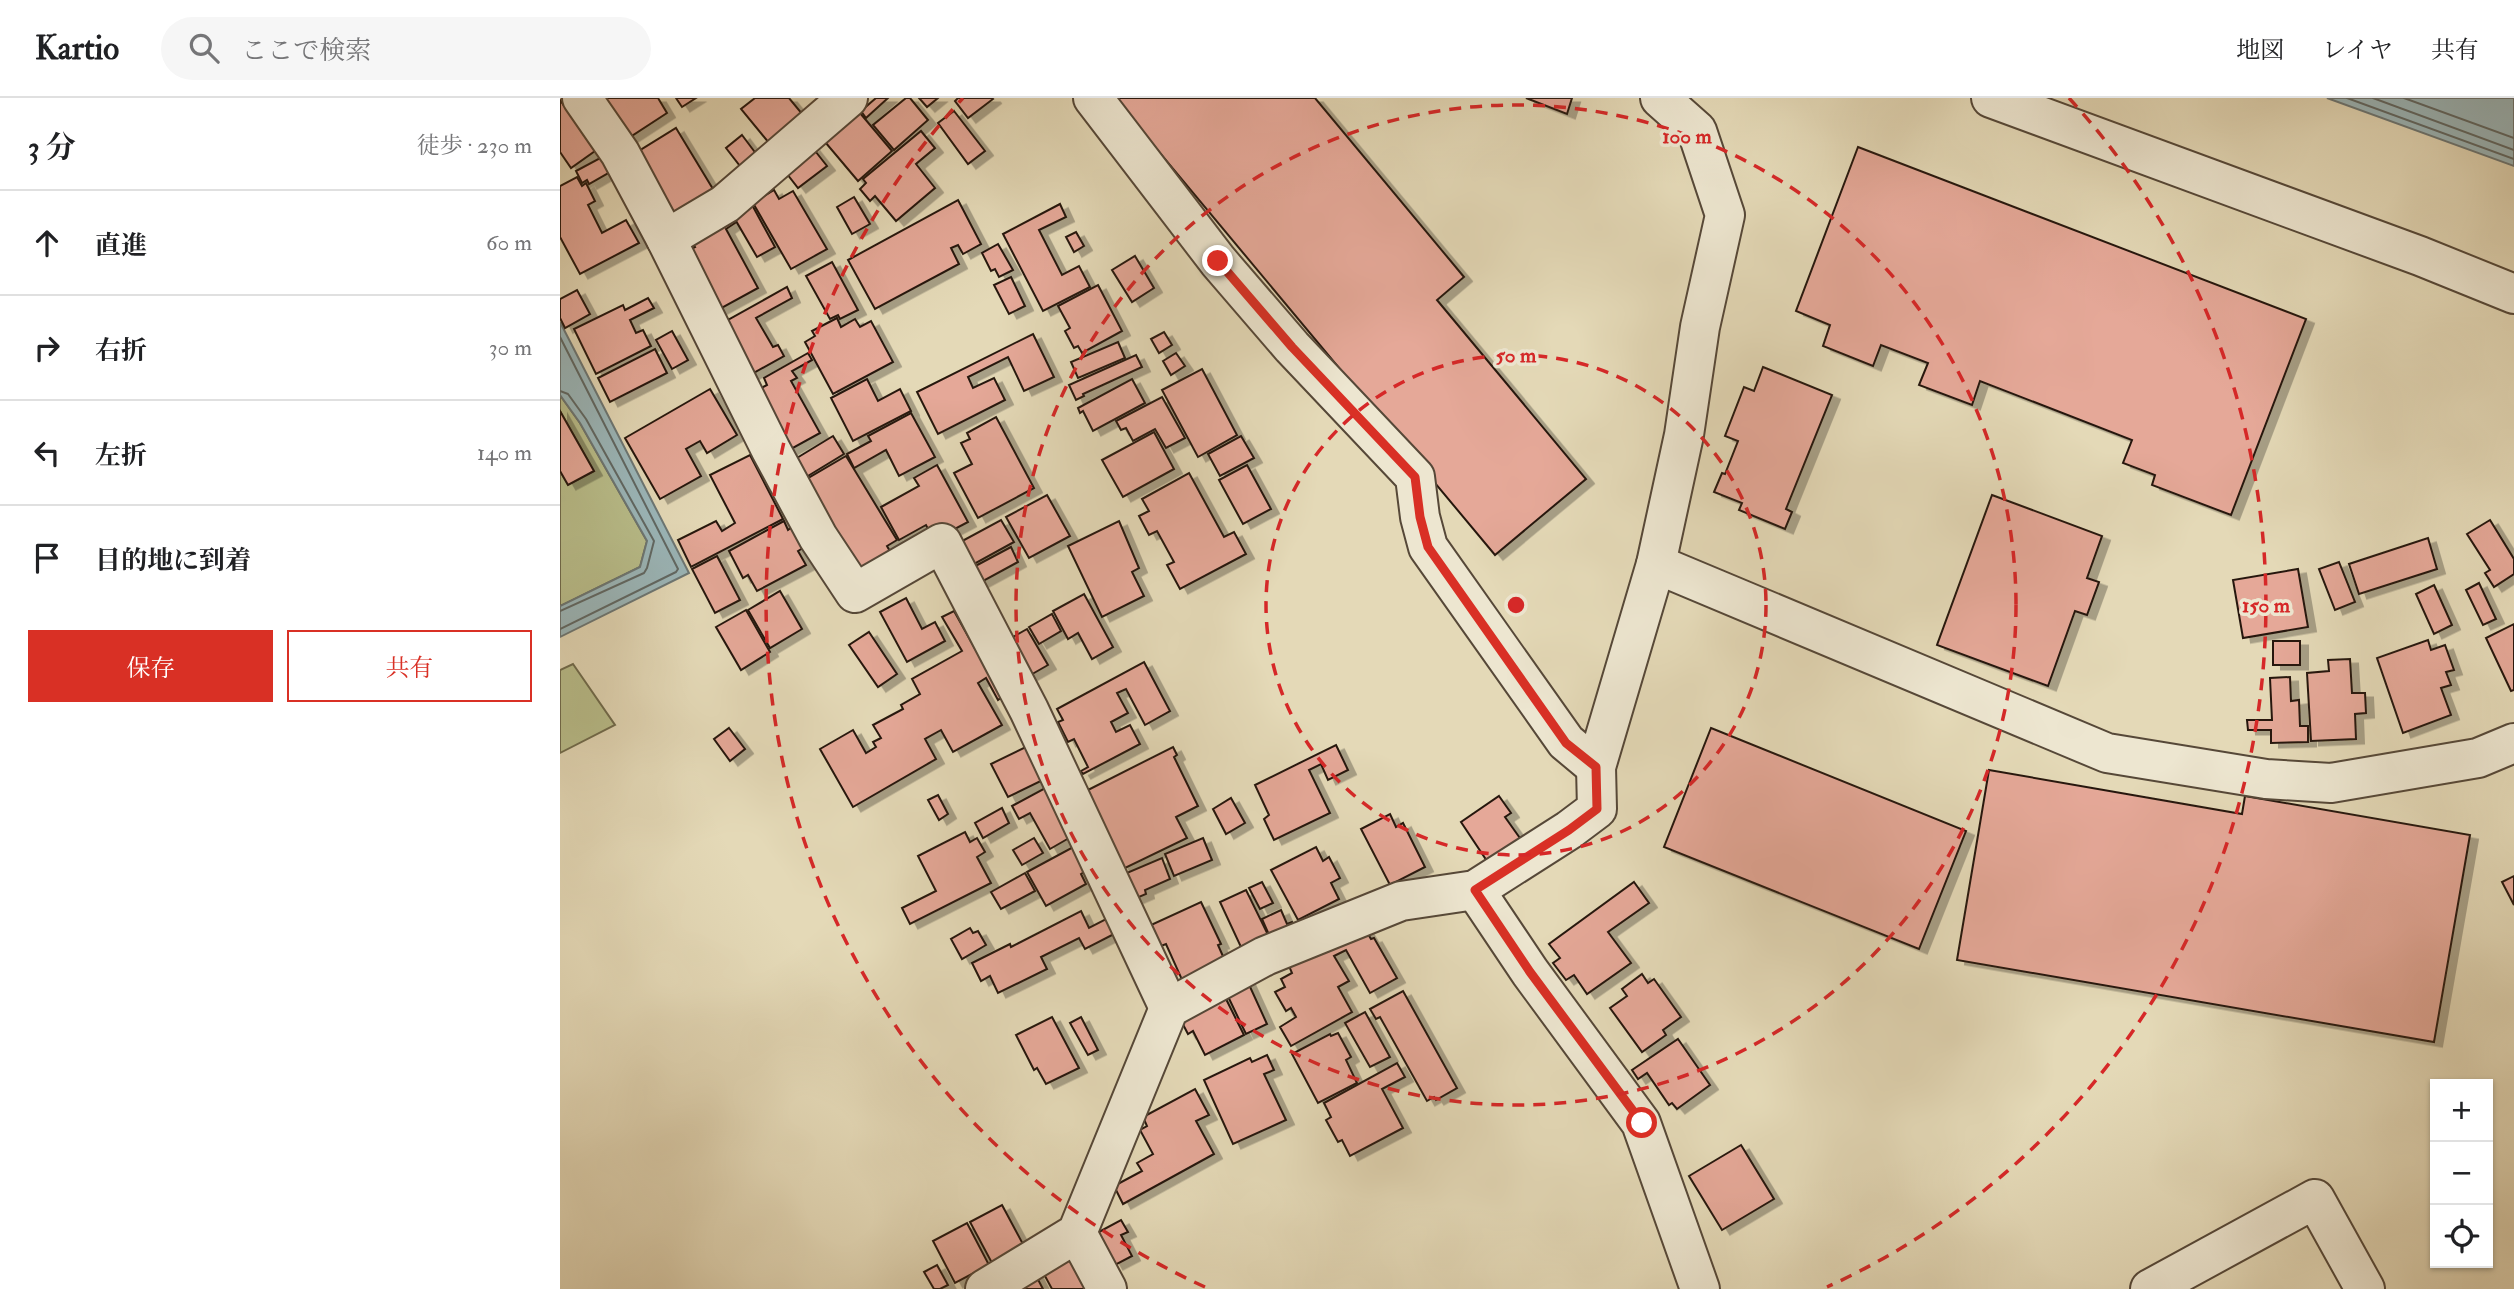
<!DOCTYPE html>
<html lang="ja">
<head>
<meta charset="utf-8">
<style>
  :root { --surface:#fff; --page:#f6f6f6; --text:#202124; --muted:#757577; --line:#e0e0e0; --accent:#d93025 }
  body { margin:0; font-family:"IM FELL Double Pica","Noto Serif JP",serif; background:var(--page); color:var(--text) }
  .controls { position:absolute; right:21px; bottom:21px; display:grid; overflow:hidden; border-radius:0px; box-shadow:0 2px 5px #0004 }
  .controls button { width:63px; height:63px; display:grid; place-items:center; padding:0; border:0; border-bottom:2px solid var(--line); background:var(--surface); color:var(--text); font:35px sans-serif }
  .stop { position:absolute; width:21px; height:21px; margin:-16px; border:5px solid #d93025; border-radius:50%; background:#fff }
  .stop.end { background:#d93025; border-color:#fff; box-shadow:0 2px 7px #0008 }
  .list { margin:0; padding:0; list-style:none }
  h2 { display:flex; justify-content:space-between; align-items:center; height:91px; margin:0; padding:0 28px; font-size:30px }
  h2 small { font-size:23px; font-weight:400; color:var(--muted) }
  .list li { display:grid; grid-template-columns:46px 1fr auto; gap:21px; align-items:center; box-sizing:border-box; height:105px; padding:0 28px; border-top:2px solid var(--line) }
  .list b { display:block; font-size:26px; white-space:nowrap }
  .list em { font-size:23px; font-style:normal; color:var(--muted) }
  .actions { display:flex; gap:14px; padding:21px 28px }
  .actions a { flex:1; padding:16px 0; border:2px solid var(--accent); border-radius:0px; text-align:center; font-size:24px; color:var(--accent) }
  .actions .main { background:var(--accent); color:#fff }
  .icon { flex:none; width:38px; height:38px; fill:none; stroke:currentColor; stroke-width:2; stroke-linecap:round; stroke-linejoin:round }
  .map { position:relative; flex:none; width:1954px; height:1191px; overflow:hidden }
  header { display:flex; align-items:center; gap:42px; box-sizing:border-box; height:98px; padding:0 35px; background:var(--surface); border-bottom:2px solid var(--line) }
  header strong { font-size:33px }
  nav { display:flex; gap:38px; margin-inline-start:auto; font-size:24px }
  .search { width:490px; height:63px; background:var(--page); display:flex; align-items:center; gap:18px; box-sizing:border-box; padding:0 24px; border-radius:38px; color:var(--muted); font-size:26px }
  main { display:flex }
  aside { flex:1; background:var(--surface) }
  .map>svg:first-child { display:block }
</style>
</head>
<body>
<header>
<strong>Kartio</strong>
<div class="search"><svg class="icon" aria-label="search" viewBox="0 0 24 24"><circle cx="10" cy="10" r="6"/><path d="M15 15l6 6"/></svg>ここで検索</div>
<nav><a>地図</a><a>レイヤ</a><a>共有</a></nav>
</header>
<main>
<aside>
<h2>3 分<small>徒歩 · 230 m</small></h2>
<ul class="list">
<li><svg class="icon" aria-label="ahead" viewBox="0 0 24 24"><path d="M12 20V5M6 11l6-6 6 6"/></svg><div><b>直進</b></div><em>60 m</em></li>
<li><svg class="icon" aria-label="right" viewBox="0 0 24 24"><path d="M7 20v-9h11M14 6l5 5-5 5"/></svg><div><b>右折</b></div><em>30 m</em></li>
<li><svg class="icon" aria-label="left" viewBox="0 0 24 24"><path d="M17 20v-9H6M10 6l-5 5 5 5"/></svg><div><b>左折</b></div><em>140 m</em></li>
<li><svg class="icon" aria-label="arrive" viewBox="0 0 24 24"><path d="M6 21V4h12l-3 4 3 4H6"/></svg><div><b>目的地に到着</b></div></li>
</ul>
<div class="actions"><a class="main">保存</a><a>共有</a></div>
</aside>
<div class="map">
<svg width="1954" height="1191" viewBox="0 0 1954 1191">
  <defs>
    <filter id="shadow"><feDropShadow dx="8" dy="4.5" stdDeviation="0" flood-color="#0004"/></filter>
  </defs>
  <rect width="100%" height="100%" fill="#e4d9b7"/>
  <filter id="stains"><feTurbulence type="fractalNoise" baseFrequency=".00286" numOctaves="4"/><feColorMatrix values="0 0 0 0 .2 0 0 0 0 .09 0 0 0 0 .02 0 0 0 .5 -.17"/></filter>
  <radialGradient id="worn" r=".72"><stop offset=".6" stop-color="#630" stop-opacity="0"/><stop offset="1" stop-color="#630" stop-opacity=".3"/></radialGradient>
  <g fill="#b9be8b" stroke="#706b4c" stroke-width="2">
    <path d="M0,297l20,28 67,118 -7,26 -80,39v-135l8,14 26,-14 -34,-60z"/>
    <path d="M13,566l42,61 -55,28v-83z"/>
  </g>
  <g fill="#9bb7ba" stroke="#6c7775" stroke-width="2">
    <path d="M1767,0h187v68z"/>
    <path d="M0,224l129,251 -129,64v-31l80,-39 7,-26 -67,-118 -20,-28z"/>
  </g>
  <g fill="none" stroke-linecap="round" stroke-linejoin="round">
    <g stroke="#606864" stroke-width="2">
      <path d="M1787,0l167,61"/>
      <path d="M1813,0l141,52"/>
      <path d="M1844,0l110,40"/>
      <path d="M0,239l118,232 -2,3 -116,57"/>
      <path d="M0,293l8,3 18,25 68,122 -7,27 -3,5 -84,38"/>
    </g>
  </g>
  <g fill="#e5a898" stroke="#26180e" stroke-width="2" filter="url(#shadow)">
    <path d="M41,0h57l9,15 -40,26z"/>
    <path d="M116,0h20l-14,9z"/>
    <path d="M195,0h34l19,23 -34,28 -33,-40z"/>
    <path d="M316,0h12l-22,20 -5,-7z"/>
    <path d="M346,0h4l18,22 -34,30 -21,-25z"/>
    <path d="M359,0h19l-11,9z"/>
    <path d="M398,0h34l1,1 -25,19 -13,-17z"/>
    <path d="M554,0h201l149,179 -27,23 149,179 -91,76z"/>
    <path d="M966,0h46l-5,16z"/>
    <path d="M0,2l35,51 -24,17 -11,-16z"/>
    <path d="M394,13l31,40 -17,13 -30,-41z"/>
    <path d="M300,15l32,38 -34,30 -38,-45z"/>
    <path d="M116,30l43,71 -49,31 -36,-76z"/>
    <path d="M361,33l14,17 -19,16 19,24 -39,33 -21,-25 -5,5 -10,-12 6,-6 -3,-4z"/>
    <path d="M182,37l21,28 -16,12 -21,-27z"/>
    <path d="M252,49l15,19 -29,22 -14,-18z"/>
    <path d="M1298,49l448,172 -75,196 -79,-30 3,-10 -32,-12 9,-23 -152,-59 -8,24 -53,-20 9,-22 -47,-18 -8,21 -50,-20 7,-21 -34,-14z"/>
    <path d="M42,59l8,15 -21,12 -2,-4 -5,3 -6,-12z"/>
    <path d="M17,79l5,9 4,-3 9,18 -7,4 14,28 24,-13 13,23 -59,31 -20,-37v-51z"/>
    <path d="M214,92l5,9 14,-8 34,58 -36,20 -38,-66z"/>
    <path d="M294,99l16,27 -18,10 -15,-27z"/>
    <path d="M398,102l23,44 -18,10 -5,-9 -7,3 8,16 -84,45 -27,-49z"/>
    <path d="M191,105l24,44 -18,10 -25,-43z"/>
    <path d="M500,106l6,13 -27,13 23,45 17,-9 11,21 -47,24 -40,-77z"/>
    <path d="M171,117l4,8 -9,6 32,59 -40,22 -31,-59 8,-4 -6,-9z"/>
    <path d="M516,134l8,14 -10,6 -8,-15z"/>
    <path d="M438,146l15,26 -14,7 -4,-8 -4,2 -9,-18z"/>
    <path d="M575,158l19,32 -22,14 -20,-32z"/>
    <path d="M272,164l26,48 -18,9 -2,-4 -8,4 -24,-43z"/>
    <path d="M451,179l14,29 -16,8 -15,-29z"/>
    <path d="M538,187l24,46 -40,22 -4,-7 -4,2 -9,-17 5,-3 -12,-22z"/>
    <path d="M227,189l5,11 -36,20 17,29 5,-2 6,11 -43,24 -22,-55z"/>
    <path d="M17,192l13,24 -25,14 -5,-10v-19z"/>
    <path d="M88,200l6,10 -24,12 6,13 7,-3 8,16 -55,28 -22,-45 49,-24 2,5z"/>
    <path d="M277,220l4,9 14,-8 5,8 11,-6 22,41 -60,32 -28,-52 10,-6 -3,-5z"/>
    <path d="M112,233l16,29 -16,9 -16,-29z"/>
    <path d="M604,234l8,13 -13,8 -8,-14z"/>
    <path d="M473,236l21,43 -30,14 -16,-34 -40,20 5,11 21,-10 11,22 -67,34 -21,-42z"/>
    <path d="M558,244l7,16 -47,20 -7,-16z"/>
    <path d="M95,251l12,24 -57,29 -12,-24z"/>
    <path d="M248,255l4,7 -20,11 5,7 -6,3 29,52 -38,21 -32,-60 17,-9 -3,-7z"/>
    <path d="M616,255l9,13 -14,9 -8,-14z"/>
    <path d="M576,257l6,12 -59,27 1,2 -8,4 -7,-15z"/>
    <path d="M1203,269l69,28 -46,114 6,3 -7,17 -46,-19 3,-7 -28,-11 8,-19 3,1 13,-33 -13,-5 19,-49 10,4z"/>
    <path d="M642,271l35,66 -39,22 -36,-67z"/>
    <path d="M307,281l11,22 22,-12 11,22 -58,30 -22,-43z"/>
    <path d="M572,281l13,24 -52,28 -10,-20 -3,2 -2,-5z"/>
    <path d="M150,291l27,46 -30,18 -7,-12 -14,8 15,27 -41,23 -35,-61z"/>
    <path d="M602,299l23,41 -19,10 -11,-19 -22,12 -7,-13 -5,2 -5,-9z"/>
    <path d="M0,313l34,60 -26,14 -8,-14z"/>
    <path d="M351,315l24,44 -36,19 -13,-26 -32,18 -7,-14 24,-13 -3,-5z"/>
    <path d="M436,319l38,71 -56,30 -24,-45 18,-9 -11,-21 9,-4 -3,-6z"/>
    <path d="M594,334l20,37 -51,28 -21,-37z"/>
    <path d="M273,338l11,18 -46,28 -11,-18z"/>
    <path d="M681,338l13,22 -34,18 -12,-22z"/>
    <path d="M190,357l33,64 -92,48 -13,-27 38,-19 6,10 13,-8 -25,-48z"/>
    <path d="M286,358l51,84 -10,6 8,14 -39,23 -51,-103z"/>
    <path d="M377,367l31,57 -34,18 -8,-15 -27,15 -18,-33 38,-21 -5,-8z"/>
    <path d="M687,367l24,44 -28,15 -24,-44z"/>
    <path d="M629,375l35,64 10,-5 12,22 -66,35 -13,-24 7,-3 -17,-31 -8,4 -10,-19 10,-5 -7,-12z"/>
    <path d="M487,397l23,41 -41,22 -23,-41z"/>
    <path d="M1432,397l110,41 -15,42 12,4 -12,33 -12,-4 -27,75 -111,-41z"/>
    <path d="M441,422l13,22 -49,27 -12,-23z"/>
    <path d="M1930,422l24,39v15l-20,13 -9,-14 5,-3 -23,-36z"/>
    <path d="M224,423l4,9 4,-3 11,21 -5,3 8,14 -49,26 -9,-16 -5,3 -14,-27z"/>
    <path d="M559,423l20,47 -7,4 12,24 -42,21 -34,-71z"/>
    <path d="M1868,440l9,31 -78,25 -10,-30z"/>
    <path d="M451,449l7,15 -44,24 -8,-15z"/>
    <path d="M157,458l23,44 -25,13 -23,-44z"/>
    <path d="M1779,464l16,40 -20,8 -16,-41z"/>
    <path d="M1738,471l10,58 -65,11 -10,-58z"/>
    <path d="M1919,485l17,36 -13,6 -17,-35z"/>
    <path d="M1874,487l18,40 -18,9 -18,-40z"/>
    <path d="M220,493l22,38 -32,19 -22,-38z"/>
    <path d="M524,496l29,53 -21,12 -14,-26 -10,6 -15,-28z"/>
    <path d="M346,500l16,31 13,-7 10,19 -38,21 -27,-50z"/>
    <path d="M186,512l24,42 -29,18 -25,-43z"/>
    <path d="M394,513l48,86 -4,3 -12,-22 -8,5 24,42 -49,27 -12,-22 -16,9 11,20 -83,48 -33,-58 33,-19 13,23 10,-6 -3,-5 8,-4 -8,-13 30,-16 -2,-4 19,-11 -8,-15 50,-28 -20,-34z"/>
    <path d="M492,516l9,17 -22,13 -10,-17z"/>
    <path d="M1954,526v66l-3,1 -25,-53z"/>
    <path d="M467,531l21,36 -21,12 -21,-36z"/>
    <path d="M309,534l28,42 -19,13 -29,-42z"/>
    <path d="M1868,542l3,10 14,-5 9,25 -8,2 5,13 -10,3 10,27 -48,18 -26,-75z"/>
    <rect x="1713" y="543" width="27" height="24"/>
    <path d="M1790,561l2,34h13l1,20 -11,1 1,25 -45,2 -4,-68 22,-2 -1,-11z"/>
    <path d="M584,564l26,49 -25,14 -19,-36 -9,4 11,20 -17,9 5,10 14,-7 10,19 -57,30 -2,-3 7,-4 -14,-28 -6,3 -10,-20 5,-2 -6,-11z"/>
    <path d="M1730,579l1,24 8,-1 1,26h8v16l-37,1v-13h-23l-1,-10h25l-2,-42z"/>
    <path d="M169,630l16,21 -15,12 -16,-22z"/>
    <path d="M1151,630l255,103 -47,118 -255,-102z"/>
    <path d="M472,646l17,33 -41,20 -17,-33z"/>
    <path d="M776,647l12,25 -20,10 -7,-16 -12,6 21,43 -56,27 -10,-21 5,-4 -14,-30z"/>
    <path d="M613,649l4,8 -3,2 24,49 -22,11 11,21 -64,31 -39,-77z"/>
    <path d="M1429,672l253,44 3,-18 225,39 -36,207 -477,-82z"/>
    <path d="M489,688l27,48 -26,15 -20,-36 -11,6 -7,-13z"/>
    <path d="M378,697l10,19 -9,6 -11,-20z"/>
    <path d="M939,698l12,17 -6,4 17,24 -33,23 -28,-42z"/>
    <path d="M671,700l14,25 -19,11 -13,-25z"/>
    <path d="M442,710l7,15 -26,15 -8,-15z"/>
    <path d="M830,716l6,13 7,-4 22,44 -35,18 -29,-56z"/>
    <path d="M405,734l5,10 7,-4 8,14 -8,5 14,26 -81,41 -8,-16 34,-17 -18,-35z"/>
    <path d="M474,740l9,15 -21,12 -9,-15z"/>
    <path d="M643,740l9,22 -38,16 -9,-22z"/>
    <path d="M517,747l10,25 -6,4 5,10 -40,22 -19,-34z"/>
    <path d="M756,749l7,14 6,-4 11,21 -9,5 8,16 -41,21 -27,-50z"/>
    <path d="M602,760l8,21 -25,11 1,4 -14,6 -10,-25z"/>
    <path d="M465,775l10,18 -34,18 -10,-17z"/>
    <path d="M1954,778v29l-12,-23z"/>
    <path d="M702,784l11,21 -13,6 -11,-21z"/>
    <path d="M1074,784l15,21 -41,29 23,31 -44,31 -13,-19 -8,5 -13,-17 7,-5 -11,-14z"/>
    <path d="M686,792l28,57 -27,13 -27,-58z"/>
    <path d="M641,804l20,42 -3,1 8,18 -43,19 -17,-38 -5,2 -10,-21z"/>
    <path d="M721,812l6,14 5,-2 6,13 -24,11 -12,-27z"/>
    <path d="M521,813l8,17 19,-10 8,15 -31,16 -6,-11 -38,19 6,12 -49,24 -8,-17 -9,5 -9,-18 38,-19 1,3z"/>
    <path d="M802,826l9,15 3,-1 23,40 -27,15 -24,-43 -12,6 15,25 -11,6 14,25 -61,34 -11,-19 16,-10 -5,-9 -5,3 -11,-19 10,-5 -4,-8 11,-6 -3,-7z"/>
    <path d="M410,830l3,5 5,-2 8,14 -24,14 -11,-20z"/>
    <path d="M1082,876l6,9 6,-4 27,38 -18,13 3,5 -24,17 -32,-44 17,-12 -5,-7z"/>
    <path d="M686,880l21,46 -21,10 -22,-46z"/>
    <path d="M661,891l23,46 -39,20 -12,-24 -5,3 -12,-23z"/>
    <path d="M843,893l54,97 -21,12 -2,-3 -7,4 -47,-84 -4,2 -6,-10z"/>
    <path d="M805,914l25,45 -20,10 -25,-44z"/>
    <path d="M492,919l27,51 -33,16 -9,-16 -3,2 -18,-35z"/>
    <path d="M521,919l17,33 -10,5 -18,-32z"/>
    <path d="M778,935l13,24 -5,3 11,23 -39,20 -26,-49 38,-20 1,2z"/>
    <path d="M1118,941l32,46 -33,24 -5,-6 -3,2 -22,-32 -9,6 -6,-9z"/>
    <path d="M707,957l7,15 -10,4 22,46 -53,24 -29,-64 46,-22 2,4z"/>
    <path d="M837,965l8,14 -23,12 21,39 -53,28 -8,-16 -4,2 -12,-22 5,-3 -7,-14z"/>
    <path d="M635,991l14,26 -13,6 18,33 -91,50 -9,-18 28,-15 -5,-8 16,-9 -13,-24 7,-4 -4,-9z"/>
    <path d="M1181,1047l33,54 -52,31 -33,-54z"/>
    <path d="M442,1107l22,41 -32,17 -22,-41z"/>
    <path d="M561,1122l7,12 -7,3 11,21 -17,9 -18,-32z"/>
    <path d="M407,1125l22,42 -34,18 -22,-42z"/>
    <path d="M509,1151l21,40h-38l-13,-24z"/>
    <path d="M377,1167l11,20 -8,4h-6l-10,-17z"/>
    <path d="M473,1172l10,19h-44z"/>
  </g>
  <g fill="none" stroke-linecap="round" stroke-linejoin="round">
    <g stroke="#564838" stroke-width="42">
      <g id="minor">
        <path d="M22,0l38,55 46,86 105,211 47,87 37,56 87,-50 87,167 140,298"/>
        <path d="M533,0l125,163 74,86 123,130 5,40 8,30 138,195 30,25"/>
        <path d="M1431,0l429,158 94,38"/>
        <path d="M106,141l59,-35 123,-106"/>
        <path d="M1096,466l451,189 159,26 65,4 147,-25 36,-15"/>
        <path d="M915,792l55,82 111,151 59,166"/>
        <path d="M517,1135l30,56"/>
        <path d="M425,1191l92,-56 92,-225 96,-52 136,-55 74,-11 94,-60 28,-21 -1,-42 60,-203 28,-129 16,-108 25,-112 -28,-84 -37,-33"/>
        <path d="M1590,1191l165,-90 50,90"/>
      </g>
    </g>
    <use href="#minor" stroke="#ede6d0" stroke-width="38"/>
  </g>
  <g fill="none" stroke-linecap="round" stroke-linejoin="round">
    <path stroke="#d93025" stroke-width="9" d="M658,163l74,86 123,130 5,40 8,30 138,196 30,24 1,42 -28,21 -94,60 55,82 112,151"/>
  </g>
  <g fill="none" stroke="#d62828" stroke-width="3.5" stroke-dasharray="12 9">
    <circle cx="956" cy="507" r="250"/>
    <circle cx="956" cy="507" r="500"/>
    <path d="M645 1189A750 750 0 0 1 403 0M1509 0A750 750 0 0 1 1267 1189"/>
  </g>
  <circle cx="956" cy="507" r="10" fill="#d62828" stroke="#ede6d0" stroke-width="3.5"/>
  <g font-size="21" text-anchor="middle" font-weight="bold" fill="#d62828" stroke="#ede6d0" stroke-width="7" stroke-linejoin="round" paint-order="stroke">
    <text x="1127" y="45">100 m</text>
    <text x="956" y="264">50 m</text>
    <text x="1706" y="514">150 m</text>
  </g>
  <rect width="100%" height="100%" filter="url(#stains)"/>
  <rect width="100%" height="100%" fill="url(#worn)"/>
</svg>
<div class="controls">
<button>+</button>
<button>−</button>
<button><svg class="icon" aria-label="locate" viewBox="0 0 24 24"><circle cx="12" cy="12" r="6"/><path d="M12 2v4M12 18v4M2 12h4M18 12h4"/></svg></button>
</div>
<div class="stop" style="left:1082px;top:1025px"></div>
<div class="stop end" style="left:658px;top:163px"></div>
</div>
</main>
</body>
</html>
